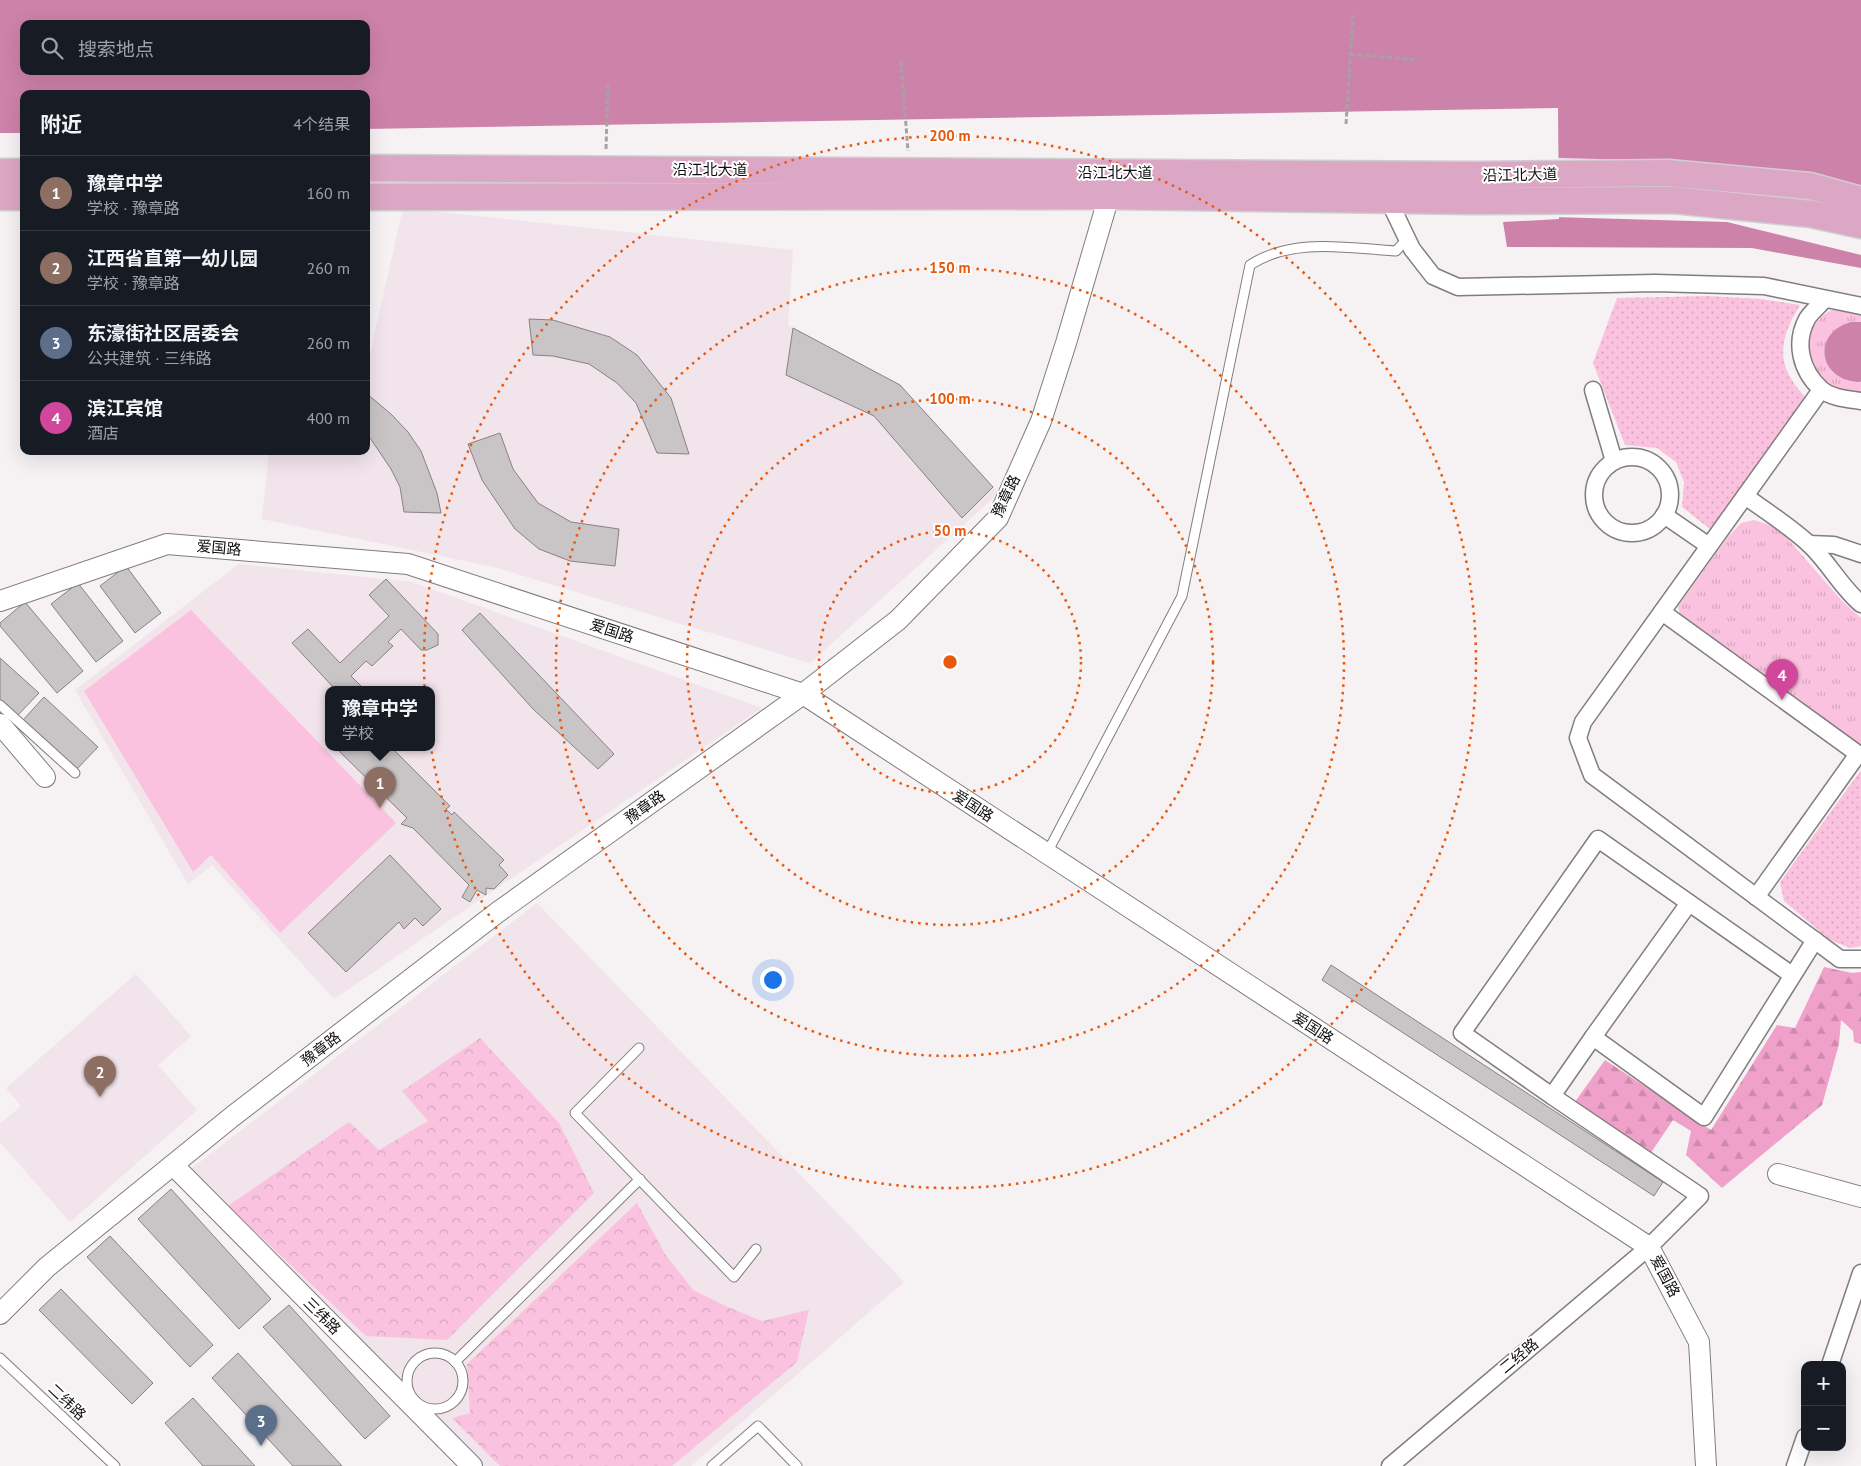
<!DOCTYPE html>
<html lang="zh">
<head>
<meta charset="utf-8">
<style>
  :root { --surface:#171b24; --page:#20242c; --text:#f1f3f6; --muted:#9ea1a6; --line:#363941; --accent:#478728 }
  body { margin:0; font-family:"PT Sans","Noto Sans SC",sans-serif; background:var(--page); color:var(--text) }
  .controls { position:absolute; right:15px; bottom:15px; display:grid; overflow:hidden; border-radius:10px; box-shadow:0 5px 20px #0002 }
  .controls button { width:45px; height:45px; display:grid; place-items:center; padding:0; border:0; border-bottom:1px solid var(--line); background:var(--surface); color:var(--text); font:25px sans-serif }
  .you { position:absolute; left:772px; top:979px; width:18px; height:18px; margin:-12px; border:4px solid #fff; border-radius:50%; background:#1a73e8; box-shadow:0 0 0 8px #1a73e833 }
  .badge { display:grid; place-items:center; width:32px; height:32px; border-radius:50%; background:var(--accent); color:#fff; font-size:16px; font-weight:700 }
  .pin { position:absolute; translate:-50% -41px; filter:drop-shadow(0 1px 2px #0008) }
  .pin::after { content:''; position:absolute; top:26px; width:18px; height:15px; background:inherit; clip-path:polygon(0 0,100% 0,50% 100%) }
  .popup { position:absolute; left:325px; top:686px; width:110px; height:65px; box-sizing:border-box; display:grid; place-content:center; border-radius:10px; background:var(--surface); filter:drop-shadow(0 1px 4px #0005); font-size:16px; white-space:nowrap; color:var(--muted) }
  .popup b { font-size:19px; color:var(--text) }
  .popup::after { content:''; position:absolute; left:50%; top:100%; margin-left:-10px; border:10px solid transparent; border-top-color:var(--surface) }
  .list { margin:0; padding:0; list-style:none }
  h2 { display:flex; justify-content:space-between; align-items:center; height:65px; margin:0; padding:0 20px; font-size:21px }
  h2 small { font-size:16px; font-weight:400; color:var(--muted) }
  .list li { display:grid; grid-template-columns:32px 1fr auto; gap:15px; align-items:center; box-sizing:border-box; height:75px; padding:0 20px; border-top:1px solid var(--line) }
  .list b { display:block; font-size:19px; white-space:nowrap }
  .list p { margin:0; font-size:16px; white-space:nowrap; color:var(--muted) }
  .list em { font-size:16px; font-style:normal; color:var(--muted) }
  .icon { flex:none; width:28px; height:28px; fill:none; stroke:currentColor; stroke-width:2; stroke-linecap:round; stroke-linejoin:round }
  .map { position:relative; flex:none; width:1861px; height:1466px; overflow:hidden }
  .search { position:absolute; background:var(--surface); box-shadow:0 5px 20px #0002; left:20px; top:20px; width:350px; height:55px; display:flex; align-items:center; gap:12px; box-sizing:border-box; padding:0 18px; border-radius:10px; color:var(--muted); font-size:19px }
  .panel { position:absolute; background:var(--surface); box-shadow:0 5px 20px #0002; left:20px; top:90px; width:350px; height:365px; border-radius:10px }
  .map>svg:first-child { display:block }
</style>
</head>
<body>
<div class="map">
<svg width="1861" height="1466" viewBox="0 0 1861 1466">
  <defs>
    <pattern id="grass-tufts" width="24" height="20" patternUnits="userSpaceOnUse" patternTransform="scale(1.25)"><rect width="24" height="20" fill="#fbc2df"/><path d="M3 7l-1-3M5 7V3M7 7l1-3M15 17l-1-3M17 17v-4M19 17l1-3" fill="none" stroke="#d6a6be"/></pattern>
    <pattern id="forest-firs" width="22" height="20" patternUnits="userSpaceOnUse" patternTransform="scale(1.25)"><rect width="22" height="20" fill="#efa1ca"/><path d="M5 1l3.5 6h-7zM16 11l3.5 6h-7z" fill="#cc8aac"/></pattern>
    <pattern id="park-crowns" width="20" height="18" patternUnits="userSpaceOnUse" patternTransform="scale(1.25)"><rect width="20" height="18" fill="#fbc2df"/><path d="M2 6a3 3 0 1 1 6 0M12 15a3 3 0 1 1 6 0" fill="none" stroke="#d6a6be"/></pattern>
    <pattern id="garden-dots" width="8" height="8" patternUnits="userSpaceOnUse" patternTransform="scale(1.25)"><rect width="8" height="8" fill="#fbc2df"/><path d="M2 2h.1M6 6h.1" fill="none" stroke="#d6a6be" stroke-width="1.8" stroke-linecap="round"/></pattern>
  </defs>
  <rect width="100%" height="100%" fill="#f6f1f3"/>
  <g fill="#f1e4ea" fill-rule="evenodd">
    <path d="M403,208l390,42 -5,75 112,60 99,108 -189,170 -316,-96 -232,-48 7,-68h97v-79z"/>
    <path d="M239,564l173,18 350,126 -428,291 -122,-134 -24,19 -113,-194zM329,689h102v58h-102z"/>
    <path d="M537,903l367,379 -213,184h-207l-297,-294z"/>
    <path d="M136,974l55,62 -33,29 39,45 -127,112 -70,-80v-18l21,-18 -15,-18z"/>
  </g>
  <g fill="url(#grass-tufts)">
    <path d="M1861,306v92h-12l-38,-25 -4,-31 6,-15 10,-12 14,-8z"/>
    <path d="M1754,520l16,5 18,14 55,63 18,16v129l-175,-126 -6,-6 -2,-9 50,-69 13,-14z"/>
  </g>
  <path fill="url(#forest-firs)" d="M1824,967l28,6 9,-1v72l-7,-2 -1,-11 -12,-11 -2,24 -17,61 -100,83 -36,-33 5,-24 -18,-11 -25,37 -76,-51 33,-46 106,70 66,-105 18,3z"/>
  <g fill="url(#park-crowns)">
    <path d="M480,1038l79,85 35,70 -147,147 -81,-4 -138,-130 121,-84 30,28 49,-29 -26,-30z"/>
    <path d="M637,1203l28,51 28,36 37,18 32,13 47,-11 -12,52 -125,104h-172l-48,-48 18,-5 -3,-49z"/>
  </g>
  <g fill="url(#garden-dots)">
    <path d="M1707,296l54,3 39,6c-13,22 -24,45 -11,70 4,8 10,15 16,22l-95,132 -28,-22 2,-25 -8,-20 -19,-14 -32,-3 -32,-82 24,-65z"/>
    <path d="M1861,770v176l-11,2 -20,-8 -46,-39 -4,-19z"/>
  </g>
  <path fill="#fbc2df" d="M191,610l205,213 -116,110 -69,-78 -18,17 -109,-181z"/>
  <g fill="#cd82a9" fill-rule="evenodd">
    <path d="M0,0h1861v268l-109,-20 -245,-1 -4,-25 56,-3 -1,-111 -1192,21v-35h-342v39h-24zM24,24h342v47h-342z"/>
    <path d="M1851,322h10v59l-1,1c-42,-1 -49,-49 -9,-60z"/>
  </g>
  <path fill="#f6f1f3" d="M1556,158l131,3 174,35v59l-134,-33 -174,-5h4z"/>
  <g fill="#c9c5c7" stroke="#878284">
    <path d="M529,319l24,1 57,17 27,18 34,43 18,56 -32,-1 -21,-50 -19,-20 -28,-19 -36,-8 -20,-1z"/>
    <path d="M793,328l107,57 93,102 -31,31 -88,-102 -88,-41z"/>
    <path d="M366,393l26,22 16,17 13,19 16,42 4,20 -37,-1 -4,-25 -9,-18 -21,-31 -4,-3z"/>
    <path d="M500,433l13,36 25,34 33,19 48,7 -4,37 -45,-5 -31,-12 -24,-20 -33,-49 -14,-36z"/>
    <path d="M126,566l35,47 -26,20 -35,-47z"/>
    <path d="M386,579l52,55v11l-11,5h-6l-20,-21 -13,13 5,4 -21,20 -6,-5 -15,15 13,13h-29l-43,-46 16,-14 32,34 49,-47 -20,-21z"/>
    <path d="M78,583l45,58 -27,21 -45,-58z"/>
    <path d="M25,602l58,69 -26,22 -57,-67v-3z"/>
    <path d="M480,613l134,141 -16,15 -65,-60 -71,-79z"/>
    <path d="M0,658l39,35 -22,23 -17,-15z"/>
    <path d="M44,697l54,50 -22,23 -53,-50z"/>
    <path d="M335,747h56l59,59 -4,3 6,6 2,-3 50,48 -5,5 9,10 -14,14 -8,-1v7l-9,-5 -7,12 -8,-5 7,-12 -56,-57 -12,-4 6,-6z"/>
    <path d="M390,855l51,54 -18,17 -8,-8 -11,11 -5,-7 -53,50 -38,-39z"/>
    <path d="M1331,965l332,217 -9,14 -332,-216z"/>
    <path d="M171,1189l100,110 -32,30 -101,-110z"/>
    <path d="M110,1236l103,109 -23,22 -103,-110z"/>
    <path d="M61,1289l92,94 -21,21 -93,-94z"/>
    <path d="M289,1305l101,111 -25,23 -102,-112z"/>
    <path d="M238,1353l104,113h-49l-81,-88z"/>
    <path d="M193,1398l62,68h-52l-38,-43z"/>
  </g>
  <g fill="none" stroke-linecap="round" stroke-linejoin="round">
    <g stroke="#817c7e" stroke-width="11">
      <g id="service">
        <path d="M0,705l75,68"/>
        <path d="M1047,853l135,-257 68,-331c43,-28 97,-17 146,-14l11,-12"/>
        <path d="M639,1048l-64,65 159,164 22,-28"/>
        <circle cx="435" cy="1381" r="28"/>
        <path d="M0,1358l115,108"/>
        <path d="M455,1362l185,-183"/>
        <path d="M712,1466l46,-40 39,40"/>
      </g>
    </g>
    <g stroke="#817c7e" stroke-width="19">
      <g id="minor">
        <path d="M1387,194l1,5 24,50 21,27 25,11 197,-4 109,3 97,20"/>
        <path d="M1825,299c-5,6 -14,13 -18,20 -13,24 -6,52 14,70 10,9 27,10 40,12"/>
        <path d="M1593,390l21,71"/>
        <path d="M1821,390l-238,332 -5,16 14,37 248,184h21"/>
        <circle cx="1632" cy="495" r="38"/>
        <path d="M1745,496c22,16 46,31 65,49 19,18 31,42 51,59"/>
        <path d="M1664,515l45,31"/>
        <path d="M1809,544l25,1 27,9"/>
        <path d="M1662,612l199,144"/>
        <path d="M1756,897l102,-143"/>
        <path d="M1689,903l-96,134 111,80 111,-177"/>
        <path d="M1593,1037l-41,59 -90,-63 136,-194 194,136"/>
        <path d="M1830,1365l31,-92"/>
        <path d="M1390,1466l259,-219 51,-51 -148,-100"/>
        <path d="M1795,1466l10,-29"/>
      </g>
    </g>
    <g stroke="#817c7e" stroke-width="22">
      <g id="tertiary">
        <path d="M0,601l167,-57 241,20 395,130 846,553 50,95 7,124"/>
        <path d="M0,724l45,53"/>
        <path d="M173,1165l299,301"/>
        <path d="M1778,1174l83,23"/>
        <path d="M0,1314l47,-47 186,-151 265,-204 305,-218 95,-74 100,-102 43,-97 25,-78 43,-147 -1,-13"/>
      </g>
    </g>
    <g stroke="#cfcfcf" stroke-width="29">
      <g id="primary">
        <path d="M366,168l1107,7 195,-2 142,13 51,14"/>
        <path d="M0,172h24"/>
        <path d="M0,197h24"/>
        <path d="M366,197l743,-1 364,5 200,-1 138,14 50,11"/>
      </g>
    </g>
    <g stroke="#a7a3a4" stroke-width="3" stroke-dasharray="5 2.5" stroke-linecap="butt">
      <path d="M1350,54l67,6"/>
      <path d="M901,61l7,90"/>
      <path d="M1346,124l7,-109"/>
      <path d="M606,149l2,-64"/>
    </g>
    <use href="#service" stroke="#fff" stroke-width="9"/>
    <use href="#minor" stroke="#fff" stroke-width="16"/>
    <use href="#tertiary" stroke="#fff" stroke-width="20"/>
    <use href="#primary" stroke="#dca7c4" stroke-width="26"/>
  </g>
  <g fill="none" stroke="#e8590c" stroke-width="2.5" stroke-dasharray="2.5 5">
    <circle cx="950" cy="662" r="131"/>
    <circle cx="950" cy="662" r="263"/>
    <circle cx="950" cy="662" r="394"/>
    <circle cx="950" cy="662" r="526"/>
  </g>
  <g text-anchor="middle" stroke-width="4" stroke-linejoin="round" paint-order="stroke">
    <g font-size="15" fill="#111010" stroke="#fff">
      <text x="710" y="175">沿江北大道</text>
      <text x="1115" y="178">沿江北大道</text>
      <text transform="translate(1520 175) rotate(-1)" y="5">沿江北大道</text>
      <text transform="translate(1006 496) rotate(-64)" y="5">豫章路</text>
      <text transform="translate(219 548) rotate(5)" y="5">爱国路</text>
      <text transform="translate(612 631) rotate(18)" y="5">爱国路</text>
      <text transform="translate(973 806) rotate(33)" y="5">爱国路</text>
      <text transform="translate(645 807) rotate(-36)" y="5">豫章路</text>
      <text transform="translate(1313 1028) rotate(33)" y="5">爱国路</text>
      <text transform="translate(321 1049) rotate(-38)" y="5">豫章路</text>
      <text transform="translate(1665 1276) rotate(62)" y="5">爱国路</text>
      <text transform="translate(322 1316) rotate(45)" y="5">三纬路</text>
      <text transform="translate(1519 1356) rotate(-40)" y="5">二经路</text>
      <text transform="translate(67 1402) rotate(43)" y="5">二纬路</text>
    </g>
  </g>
  <circle cx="950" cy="662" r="8" fill="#e8590c" stroke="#fff" stroke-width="2.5"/>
  <g font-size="15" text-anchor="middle" font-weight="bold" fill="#e8590c" stroke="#fff" stroke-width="4" stroke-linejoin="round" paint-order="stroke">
    <text x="950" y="141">200 m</text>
    <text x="950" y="273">150 m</text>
    <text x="950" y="404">100 m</text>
    <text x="950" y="536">50 m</text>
  </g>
</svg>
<div class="controls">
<button>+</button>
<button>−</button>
</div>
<div class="you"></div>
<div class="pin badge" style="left:380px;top:808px;background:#8d6e63">1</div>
<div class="popup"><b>豫章中学</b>学校</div>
<div class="pin badge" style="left:100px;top:1097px;background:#8d6e63">2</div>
<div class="pin badge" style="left:261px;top:1446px;background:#5c6f8a">3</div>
<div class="pin badge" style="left:1782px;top:700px;background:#d1479c">4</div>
<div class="search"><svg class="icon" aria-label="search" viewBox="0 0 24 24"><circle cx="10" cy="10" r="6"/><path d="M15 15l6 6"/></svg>搜索地点</div>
<section class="panel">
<h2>附近<small>4个结果</small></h2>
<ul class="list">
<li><span class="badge" style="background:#8d6e63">1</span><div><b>豫章中学</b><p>学校 · 豫章路</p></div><em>160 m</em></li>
<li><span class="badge" style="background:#8d6e63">2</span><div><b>江西省直第一幼儿园</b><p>学校 · 豫章路</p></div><em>260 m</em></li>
<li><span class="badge" style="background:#5c6f8a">3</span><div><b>东濠街社区居委会</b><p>公共建筑 · 三纬路</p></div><em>260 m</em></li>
<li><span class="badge" style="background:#d1479c">4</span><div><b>滨江宾馆</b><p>酒店</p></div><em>400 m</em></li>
</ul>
</section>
</div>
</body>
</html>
